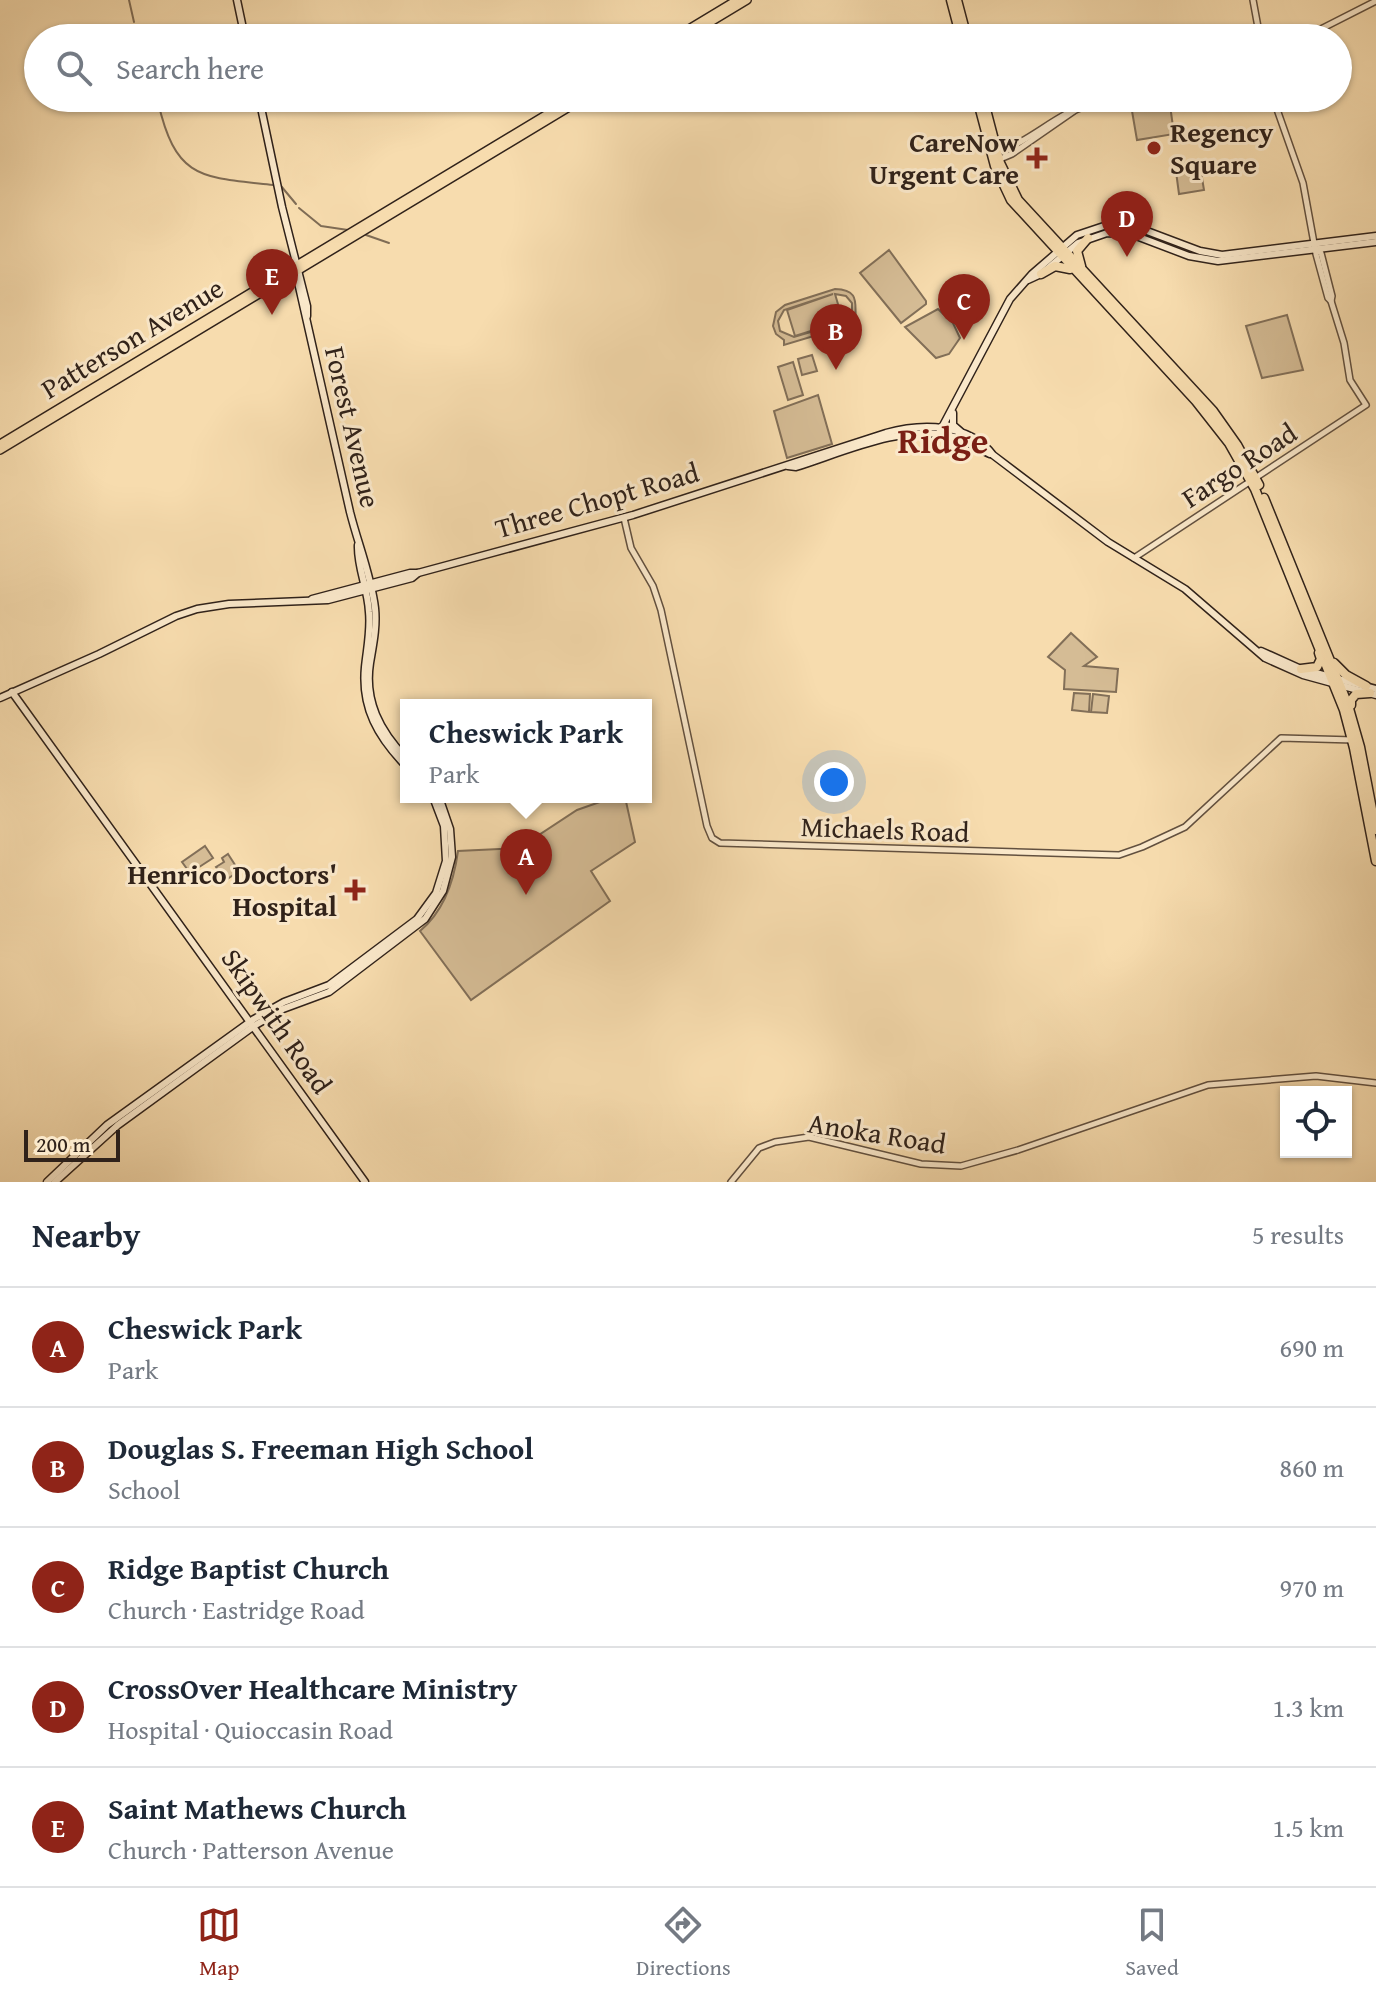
<!DOCTYPE html>
<html lang="en">
<head>
<meta charset="utf-8">
<style>
  :root { --surface:#fff; --page:#f2f2f3; --text:#1f2937; --muted:#747a83; --line:#e0e1e3; --accent:#8f2418 }
  body { margin:0; font-family:"Gentium Book Plus",serif; background:var(--page); color:var(--text) }
  .controls { position:absolute; right:24px; bottom:24px; display:grid; overflow:hidden; border-radius:0px; box-shadow:0 2px 6px #0004 }
  .controls button { width:72px; height:72px; display:grid; place-items:center; padding:0; border:0; border-bottom:2px solid var(--line); background:var(--surface); color:var(--text); font:40px sans-serif }
  .scale { position:absolute; left:24px; bottom:20px; width:96px; box-sizing:border-box; padding-left:8px; border:4px solid #30221a; border-top:0; font-size:22px; line-height:28px; white-space:nowrap; color:#30221a; -webkit-text-stroke:6px #fae8ca; paint-order:stroke }
  .you { position:absolute; left:834px; top:782px; width:28px; height:28px; margin:-20px; border:6px solid #fff; border-radius:50%; background:#1a73e8; box-shadow:0 0 0 12px #1a73e833 }
  .badge { display:grid; place-items:center; width:52px; height:52px; border-radius:50%; background:var(--accent); color:#fff; font-size:26px; font-weight:700 }
  .pin { position:absolute; translate:-50% -66px; filter:drop-shadow(0 2px 4px #0008) }
  .pin::after { content:''; position:absolute; top:42px; width:28px; height:24px; background:inherit; clip-path:polygon(0 0,100% 0,50% 100%) }
  .popup { position:absolute; left:400px; top:699px; width:252px; height:104px; box-sizing:border-box; display:grid; place-content:center; border-radius:0px; background:var(--surface); filter:drop-shadow(0 2px 6px #0005); font-size:26px; white-space:nowrap; color:var(--muted) }
  .popup b { font-size:30px; color:var(--text) }
  .popup::after { content:''; position:absolute; left:50%; top:100%; margin-left:-16px; border:16px solid transparent; border-top-color:var(--surface) }
  .list { margin:0; padding:0; list-style:none }
  h2 { display:flex; justify-content:space-between; align-items:center; height:104px; margin:0; padding:0 32px; font-size:34px }
  h2 small { font-size:26px; font-weight:400; color:var(--muted) }
  .list li { display:grid; grid-template-columns:52px 1fr auto; gap:24px; align-items:center; box-sizing:border-box; height:120px; padding:0 32px; border-top:2px solid var(--line) }
  .list b { display:block; font-size:30px; white-space:nowrap }
  .list p { margin:0; font-size:26px; white-space:nowrap; color:var(--muted) }
  .list em { font-size:26px; font-style:normal; color:var(--muted) }
  .icon { flex:none; width:44px; height:44px; fill:none; stroke:currentColor; stroke-width:2; stroke-linecap:round; stroke-linejoin:round }
  .map { position:relative; flex:none; width:1376px; height:1182px; overflow:hidden }
  .search { position:absolute; background:var(--surface); box-shadow:0 2px 6px #0004; left:24px; right:24px; top:24px; height:88px; display:flex; align-items:center; gap:20px; box-sizing:border-box; padding:0 28px; border-radius:44px; color:var(--muted); font-size:30px }
  .sheet { height:704px; background:var(--surface) }
  nav { display:flex; justify-content:space-around; align-items:center; box-sizing:border-box; height:112px; border-top:2px solid var(--line); background:var(--surface); font-size:22px; color:var(--muted) }
  nav a { display:grid; justify-items:center; gap:4px }
  nav .on { color:var(--accent) }
  .map>svg:first-child { display:block }
</style>
</head>
<body>
<div class="map">
<svg width="1376" height="1182" viewBox="0 0 1376 1182">
  <rect width="100%" height="100%" fill="#f7dcae"/>
  <filter id="stains"><feTurbulence type="fractalNoise" baseFrequency=".0025" numOctaves="4"/><feColorMatrix values="0 0 0 0 .2 0 0 0 0 .09 0 0 0 0 .02 0 0 0 .5 -.17"/></filter>
  <radialGradient id="worn" r=".72"><stop offset=".6" stop-color="#630" stop-opacity="0"/><stop offset="1" stop-color="#630" stop-opacity=".3"/></radialGradient>
  <g fill="#d5bc95" stroke="#826f58" stroke-width="2" fill-rule="evenodd">
    <path d="M1170,105l4,29 -37,6 -5,-29z"/>
    <path d="M1199,160l5,30 -25,4 -4,-30z"/>
    <path d="M889,250l37,51v3l-25,19 -41,-50z"/>
    <path d="M835,289c29,1 17,19 22,34l-73,22v-5l-8,-6 -3,-8 3,-14 9,-7zM835,294l11,2 6,7v9l-7,10 -51,15 -14,-6 -2,-10 6,-11 49,-16 -46,16 8,26 48,-15z"/>
    <path d="M938,309l15,14 7,15 -11,16 -13,4 -31,-31z"/>
    <path d="M1287,315l16,55 -41,8 -16,-52z"/>
    <path d="M812,355l5,16 -15,4 -4,-16z"/>
    <path d="M793,362l10,33 -15,5 -10,-33z"/>
    <path d="M818,395l14,49 -45,14 -13,-47z"/>
    <path d="M1071,633l26,24 -13,9 34,3 -2,23 -52,-3 1,-19 -17,-13z"/>
    <path d="M1074,693l16,1 -1,18 -17,-2z"/>
    <path d="M1093,694l16,2 -2,17 -16,-1z"/>
    <path d="M614,797h11l10,45 -44,29 19,30 -139,99 -51,-69c24,-20 34,-50 38,-80l61,-3 58,-38z"/>
    <path d="M205,846l8,12 -23,15 -8,-11z"/>
    <path d="M228,854l11,17 -13,9 -10,-13 8,-5 -2,-4z"/>
  </g>
  <g fill="none" stroke-linecap="round" stroke-linejoin="round">
    <g stroke="#7f6c55" stroke-width="2">
      <path d="M129,0l5,22"/>
      <path d="M135,28l4,10"/>
      <path d="M158,102c18,78 43,75 115,83"/>
      <path d="M281,186l15,18"/>
      <path d="M299,208l22,18 27,4"/>
      <path d="M366,235l23,8"/>
    </g>
    <g stroke="#62503f" stroke-width="8">
      <g id="tertiary">
        <path d="M1253,0l7,38"/>
        <path d="M1193,38l18,-8 17,8"/>
        <path d="M1296,38l17,-5 63,-32"/>
        <path d="M1273,98l30,85 13,71 12,44 3,3"/>
        <path d="M997,152c26,-8 45,-25 69,-38 12,-6 24,-8 36,-16"/>
        <path d="M1000,159l12,-5 62,-43"/>
        <path d="M624,518l7,30 22,38 8,24 46,216 5,12 8,5 399,12 23,-8 43,-20 96,-89 73,2"/>
        <path d="M1134,558l232,-153 -16,-25 -6,-37 -13,-42 1,-5 -11,-43 -4,-3"/>
        <path d="M731,1182l28,-34 16,-6 34,-5 112,27 40,2 57,-16 190,-65 108,-9 60,7"/>
      </g>
    </g>
    <g stroke="#30221a" stroke-width="9">
      <g id="secondary">
        <path d="M237,0l8,38"/>
        <path d="M259,98l23,109 25,99v10"/>
        <path d="M295,269l55,243c8,32 21,63 25,96 2,19 -2,37 -5,55 -6,38 10,68 36,95"/>
        <path d="M1028,280l13,-6 37,-31 29,-10 24,1 58,22 29,5 158,-19"/>
        <path d="M953,413v12l7,6"/>
        <path d="M939,433l71,-134 22,-25 45,-39 30,-10h24l69,26 22,4 154,-19"/>
        <path d="M788,466l8,1c45,-14 107,-43 154,-31 15,3 26,12 40,18"/>
        <path d="M358,545c-1,22 10,44 11,67 2,18 -2,36 -4,55 -4,41 13,70 41,99"/>
        <path d="M312,599l98,-26h8l215,-58 253,-82c36,-10 83,-10 107,22l115,87 77,47 80,69 38,17 73,20"/>
        <path d="M1261,651l40,18 75,20"/>
        <path d="M12,692l353,490"/>
        <path d="M0,698l99,-44 77,-38 21,-7 32,-5 99,-4 84,-22 6,-5"/>
        <path d="M47,1182l60,-57 147,-106 30,-17 45,-17 88,-66 19,-26 10,-32 -2,-35 -11,-29"/>
        <path d="M55,1182l63,-57 136,-99 29,-17 46,-17 96,-73 18,-28 9,-34 -2,-28 -11,-32"/>
      </g>
    </g>
    <g stroke="#30221a" stroke-width="10">
      <g id="primary">
        <path d="M674,38l63,-38"/>
        <path d="M684,38l63,-38"/>
        <path d="M0,444l574,-346"/>
        <path d="M0,450l584,-352"/>
      </g>
    </g>
    <g stroke="#30221a" stroke-width="11">
      <g id="trunk">
        <path d="M951,0l10,38"/>
        <path d="M957,0l10,38"/>
        <path d="M977,98l18,68 16,34 185,201 33,42 26,46 89,221 10,38 22,113"/>
        <path d="M983,98l17,65 18,37 195,211 24,34 22,40"/>
        <path d="M1081,266l-4,-15 11,-13"/>
        <path d="M1041,274l14,-8 15,3"/>
        <path d="M1264,498l84,207 12,42 16,83"/>
        <path d="M1334,663l12,12 20,11"/>
        <path d="M1301,669l16,-2 4,-8 -2,-6"/>
        <path d="M1351,705v-5l5,-6 14,-1"/>
      </g>
    </g>
    <use href="#tertiary" stroke="#fae8ca" stroke-width="5"/>
    <use href="#secondary" stroke="#fae8ca" stroke-width="6"/>
    <use href="#primary" stroke="#f7dcae" stroke-width="7"/>
    <use href="#trunk" stroke="#f7dcae" stroke-width="8"/>
  </g>
  <g fill="#8f2418" stroke="#fae8ca" stroke-width="3">
    <circle cx="1154" cy="148" r="8"/>
    <path d="M1033 146h8v8h8v8h-8v8h-8v-8h-8v-8h8z"/>
    <path d="M351 878h8v8h8v8h-8v8h-8v-8h-8v-8h8z"/>
  </g>
  <g text-anchor="middle" stroke-width="6" stroke-linejoin="round" paint-order="stroke">
    <g font-size="28" font-weight="bold" fill="#30221a" stroke="#fae8ca" text-anchor="end">
      <text x="1170" y="142" text-anchor="start">Regency<tspan x="1170" dy="32">Square</tspan></text>
      <text x="1019" y="152">CareNow<tspan x="1019" dy="32">Urgent Care</tspan></text>
      <text x="337" y="884">Henrico Doctors'<tspan x="337" dy="32">Hospital</tspan></text>
    </g>
    <g font-size="28" fill="#30221a" stroke="#fae8ca">
      <text transform="translate(132 338) rotate(-31)" y="10">Patterson Avenue</text>
      <text transform="translate(353 427) rotate(77)" y="10">Forest Avenue</text>
      <text transform="translate(1239 465) rotate(-33)" y="10">Fargo Road</text>
      <text transform="translate(597 500) rotate(-16)" y="10">Three Chopt Road</text>
      <text transform="translate(885 829) rotate(2)" y="10">Michaels Road</text>
      <text transform="translate(277 1021) rotate(55)" y="10">Skipwith Road</text>
      <text transform="translate(877 1133) rotate(9)" y="10">Anoka Road</text>
    </g>
    <g font-size="36" font-weight="bold" fill="#7a1f14" stroke="#fae8ca">
      <text x="943" y="453">Ridge</text>
    </g>
  </g>
  <rect width="100%" height="100%" filter="url(#stains)"/>
  <rect width="100%" height="100%" fill="url(#worn)"/>
</svg>
<div class="controls">
<button><svg class="icon" aria-label="locate" viewBox="0 0 24 24"><circle cx="12" cy="12" r="6"/><path d="M12 2v4M12 18v4M2 12h4M18 12h4"/></svg></button>
</div>
<div class="scale">200 m</div>
<div class="you"></div>
<div class="pin badge" style="left:526px;top:895px">A</div>
<div class="popup"><b>Cheswick Park</b>Park</div>
<div class="pin badge" style="left:836px;top:370px">B</div>
<div class="pin badge" style="left:964px;top:340px">C</div>
<div class="pin badge" style="left:1127px;top:257px">D</div>
<div class="pin badge" style="left:272px;top:315px">E</div>
<div class="search"><svg class="icon" aria-label="search" viewBox="0 0 24 24"><circle cx="10" cy="10" r="6"/><path d="M15 15l6 6"/></svg>Search here</div>
</div>
<section class="sheet">
<h2>Nearby<small>5 results</small></h2>
<ul class="list">
<li><span class="badge">A</span><div><b>Cheswick Park</b><p>Park</p></div><em>690 m</em></li>
<li><span class="badge">B</span><div><b>Douglas S. Freeman High School</b><p>School</p></div><em>860 m</em></li>
<li><span class="badge">C</span><div><b>Ridge Baptist Church</b><p>Church · Eastridge Road</p></div><em>970 m</em></li>
<li><span class="badge">D</span><div><b>CrossOver Healthcare Ministry</b><p>Hospital · Quioccasin Road</p></div><em>1.3 km</em></li>
<li><span class="badge">E</span><div><b>Saint Mathews Church</b><p>Church · Patterson Avenue</p></div><em>1.5 km</em></li>
</ul>
</section>
<nav>
<a class="on"><svg class="icon" aria-label="map" viewBox="0 0 24 24"><path d="M3 6l6-2 6 2 6-2v14l-6 2-6-2-6 2zM9 4v14M15 6v14"/></svg>Map</a>
<a><svg class="icon" aria-label="directions" viewBox="0 0 24 24"><path d="M12 3l9 9-9 9-9-9zM9 14v-3h6M13 9l2 2-2 2"/></svg>Directions</a>
<a><svg class="icon" aria-label="saved" viewBox="0 0 24 24"><path d="M7 4h10v16l-5-4-5 4z"/></svg>Saved</a>
</nav>
</body>
</html>
